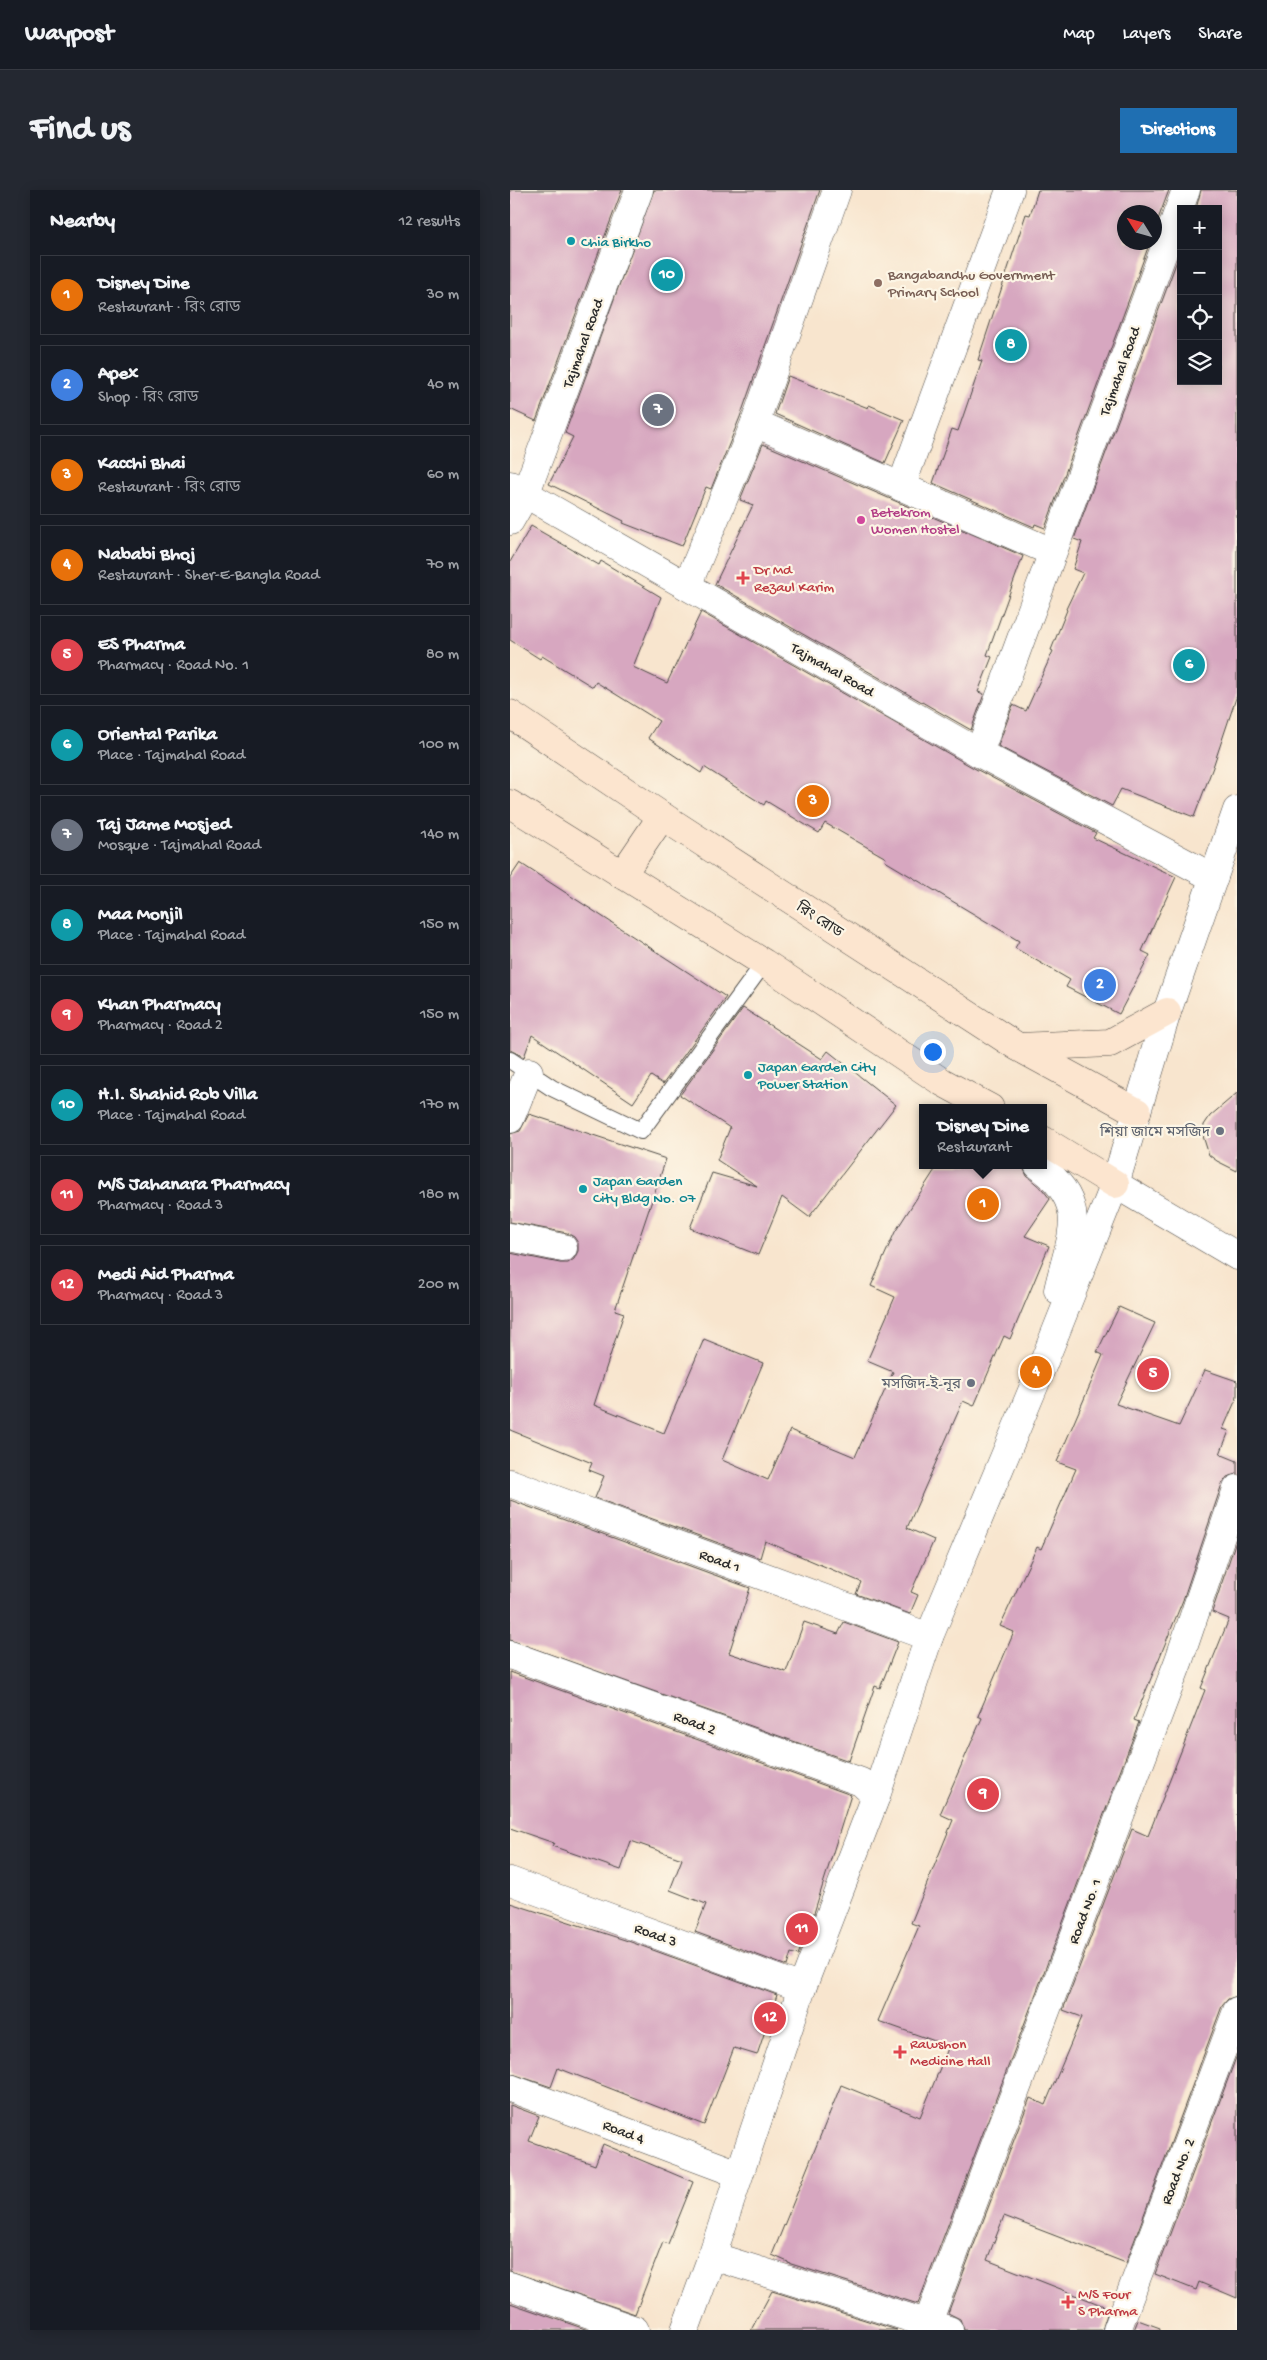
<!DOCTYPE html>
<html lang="en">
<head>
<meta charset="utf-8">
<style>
  :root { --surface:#171b24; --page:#242831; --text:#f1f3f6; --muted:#9ea1a6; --line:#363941; --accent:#1f6fb2 }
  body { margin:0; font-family:"Gochi Hand","Noto Sans Bengali",sans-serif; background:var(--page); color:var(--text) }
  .controls { position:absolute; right:15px; top:15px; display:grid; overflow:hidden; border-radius:0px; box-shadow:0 2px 12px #0003 }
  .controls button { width:45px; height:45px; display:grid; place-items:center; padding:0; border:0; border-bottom:1px solid var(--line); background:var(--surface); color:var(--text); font:25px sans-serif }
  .compass { position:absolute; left:607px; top:15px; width:45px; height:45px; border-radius:50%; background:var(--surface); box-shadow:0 2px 12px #0003; rotate:307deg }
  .you { position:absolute; left:422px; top:861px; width:18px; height:18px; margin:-12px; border:4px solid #fff; border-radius:50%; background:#1a73e8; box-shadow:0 0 0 8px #1a73e833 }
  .badge { display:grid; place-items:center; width:32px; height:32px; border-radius:50%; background:var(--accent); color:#fff; font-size:16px; font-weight:700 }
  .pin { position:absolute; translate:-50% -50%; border:2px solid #fff; box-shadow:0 1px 5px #0006 }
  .popup { position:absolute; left:409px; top:914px; width:128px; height:65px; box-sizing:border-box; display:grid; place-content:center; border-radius:0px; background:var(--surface); filter:drop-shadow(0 1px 4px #0005); font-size:16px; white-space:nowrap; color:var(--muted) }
  .popup b { font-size:19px; color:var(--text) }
  .popup::after { content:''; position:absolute; left:50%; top:100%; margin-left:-10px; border:10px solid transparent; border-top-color:var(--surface) }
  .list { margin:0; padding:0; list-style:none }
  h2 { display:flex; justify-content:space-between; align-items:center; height:65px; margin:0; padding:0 20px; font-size:21px }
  h2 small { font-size:16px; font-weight:400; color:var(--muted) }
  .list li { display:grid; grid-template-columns:32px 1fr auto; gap:15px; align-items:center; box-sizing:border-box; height:80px; margin:0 10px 10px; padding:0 10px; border:1px solid var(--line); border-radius:0px }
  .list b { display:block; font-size:19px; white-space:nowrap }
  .list p { margin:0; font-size:16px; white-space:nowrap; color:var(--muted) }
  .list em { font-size:16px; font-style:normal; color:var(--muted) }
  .icon { flex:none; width:28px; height:28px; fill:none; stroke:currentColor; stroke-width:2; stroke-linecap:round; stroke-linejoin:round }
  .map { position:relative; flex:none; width:727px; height:2140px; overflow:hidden; border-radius:0px }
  header { display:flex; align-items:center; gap:30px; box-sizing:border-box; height:70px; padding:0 25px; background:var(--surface); border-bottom:1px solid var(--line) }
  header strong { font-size:24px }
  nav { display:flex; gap:28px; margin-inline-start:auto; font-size:18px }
  .intro { display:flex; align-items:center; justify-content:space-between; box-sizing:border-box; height:120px; padding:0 30px }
  h1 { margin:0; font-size:35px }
  .button { padding:12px 22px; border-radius:0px; background:var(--accent); color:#fff; font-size:18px; font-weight:700 }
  main { display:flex; gap:30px; padding:0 30px }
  aside { flex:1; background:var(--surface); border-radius:0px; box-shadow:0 2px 12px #0003 }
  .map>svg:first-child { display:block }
</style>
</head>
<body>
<header>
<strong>Waypost</strong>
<nav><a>Map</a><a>Layers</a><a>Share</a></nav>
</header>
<div class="intro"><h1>Find us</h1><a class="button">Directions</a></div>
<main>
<aside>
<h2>Nearby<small>12 results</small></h2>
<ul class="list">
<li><span class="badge" style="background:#e8710a">1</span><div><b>Disney Dine</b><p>Restaurant · রিং রোড</p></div><em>30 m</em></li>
<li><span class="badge" style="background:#3f7fe0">2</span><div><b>Apex</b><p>Shop · রিং রোড</p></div><em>40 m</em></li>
<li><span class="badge" style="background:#e8710a">3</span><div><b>Kacchi Bhai</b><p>Restaurant · রিং রোড</p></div><em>60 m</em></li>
<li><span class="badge" style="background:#e8710a">4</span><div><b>Nababi Bhoj</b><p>Restaurant · Sher-E-Bangla Road</p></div><em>70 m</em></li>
<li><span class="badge" style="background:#e0444e">5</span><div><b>ES Pharma</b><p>Pharmacy · Road No. 1</p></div><em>80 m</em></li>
<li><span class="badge" style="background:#0f9aa8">6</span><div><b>Oriental Parika</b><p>Place · Tajmahal Road</p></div><em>100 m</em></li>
<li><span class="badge" style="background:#6b7280">7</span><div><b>Taj Jame Mosjed</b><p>Mosque · Tajmahal Road</p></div><em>140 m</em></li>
<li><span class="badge" style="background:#0f9aa8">8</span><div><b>Maa Monjil</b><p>Place · Tajmahal Road</p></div><em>150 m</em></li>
<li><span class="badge" style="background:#e0444e">9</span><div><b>Khan Pharmacy</b><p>Pharmacy · Road 2</p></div><em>150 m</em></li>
<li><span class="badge" style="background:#0f9aa8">10</span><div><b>H.I. Shahid Rob Villa</b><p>Place · Tajmahal Road</p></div><em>170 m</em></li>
<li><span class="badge" style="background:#e0444e">11</span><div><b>M/S Jahanara Pharmacy</b><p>Pharmacy · Road 3</p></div><em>180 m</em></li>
<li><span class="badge" style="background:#e0444e">12</span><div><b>Medi Aid Pharma</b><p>Pharmacy · Road 3</p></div><em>200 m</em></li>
</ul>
</aside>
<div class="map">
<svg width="727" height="2140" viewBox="0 0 727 2140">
  <rect width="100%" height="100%" fill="#fcf5e5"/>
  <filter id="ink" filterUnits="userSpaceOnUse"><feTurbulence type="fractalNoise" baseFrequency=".02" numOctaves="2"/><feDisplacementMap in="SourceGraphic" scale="10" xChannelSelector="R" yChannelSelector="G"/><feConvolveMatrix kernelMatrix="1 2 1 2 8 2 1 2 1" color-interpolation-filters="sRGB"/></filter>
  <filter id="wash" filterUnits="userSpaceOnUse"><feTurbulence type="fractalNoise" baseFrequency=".0096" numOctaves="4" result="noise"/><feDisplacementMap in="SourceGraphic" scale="20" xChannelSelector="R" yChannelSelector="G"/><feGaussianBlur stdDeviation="1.12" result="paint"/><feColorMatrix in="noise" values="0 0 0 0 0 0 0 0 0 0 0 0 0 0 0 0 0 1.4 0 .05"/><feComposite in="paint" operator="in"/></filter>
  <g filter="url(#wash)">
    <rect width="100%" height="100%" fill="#f8e5ce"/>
    <g id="blocks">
      <g fill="#d7a7c0">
        <path d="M0,0h112l-86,231 -26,-12z"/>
        <path d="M144,0h166l-80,227 -29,72 -5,-2 -24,59 -59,-23 1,-2 -75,-37 24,-47 -8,-4z"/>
        <path d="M528,0h131l-15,40v-18h-30v30h26l-105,286 -10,-4 -1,3 -101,-44 19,-54 6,2 24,-70 -4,-1 48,-146 4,1z"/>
        <path d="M691,0h36v505l-24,72 -19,50 -73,-28 -9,17 -114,-60 15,-41 13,6 27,-60 -2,-1 16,-40 -1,-1 17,-36 -10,-4 9,-27 -8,-3 107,-289v131h37v-172h-22z"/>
        <path d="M278,186l80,32 1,-3 35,15 -19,43 -110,-49z"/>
        <path d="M253,254l260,112 -36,99 5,2 -14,35 6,2 -13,36 -256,-146 38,-79 -13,-5z"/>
        <path d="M21,336l68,39 2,-4 60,36 -28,70 34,16 34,-71 271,155 124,66 -3,5 83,39 -34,74 8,4 -31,59 -53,-27 4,-7 -55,-32 4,-7 -134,-80 1,-3 -61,-35 -6,10 -53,-32 -2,4 -60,-38 -3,6 -53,-35 11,-17 -63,-39 -3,5 -51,-31 -2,3 -30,-19v-78z"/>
        <path d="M10,673l206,134 -63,87 -12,-8 -18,27 -101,-68 -8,22 -14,-7v-172z"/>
        <path d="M233,818l79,51 6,-8 68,54 -87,112 -27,-20 -24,58 -68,-27 22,-55 45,13 -40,-26 13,-32 -50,-33z"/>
        <path d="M727,903v78l-20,-10 -8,-6 -6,-19 1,-11 6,-9z"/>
        <path d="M19,924l137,45 -51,151 9,3 -30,92 70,28 40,-94 59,24 -41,97 46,20 22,-50 65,27 38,-85 -26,-11 28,-64 -24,-11 24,-54 43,-67h84l5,11 16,14 7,9 -25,37 24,10 -39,93 -6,-3 -30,70 -11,-5 -56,127 27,12 -23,52 7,3 -8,19 -54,-20 5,-12 -96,-41 -5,17 -165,-60 9,-22 -15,-6 3,-7 -82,-33v-177l50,10h8l6,-4 4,-8v-8l-4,-6 -7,-4 -57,-11v-88l10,-3z"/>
        <path d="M609,1117l36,16 -39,81 63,22 26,-56 32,11v16l-14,32 6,2 -9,23 17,7v13l-10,3 -5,7 -39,116 -49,120 5,2 -221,582 -130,-41v-1l-16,-7 69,-170 79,32 29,-71 -71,-25 41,-95 -8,-3 42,-103 -13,-6 42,-96 -4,-2 36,-84 -14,-6 37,-79 4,2 35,-80 -19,-7 46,-107 -6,-3z"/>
        <path d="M0,1310l240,88 -21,65 57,19 18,-50 34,12 6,-12 54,20 -18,46 -5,-2 -26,75 -339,-121z"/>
        <path d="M727,1348v458l-9,3 -6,7 -96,257 -122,-47 -17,44 122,48 -7,22h-138l-4,-11 -12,-6 82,-215 15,7 37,-88 -19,-7 69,-181 16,7 57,-146 -4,-2 28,-69 -17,-7z"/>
        <path d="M0,1482l341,123 -37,118 -16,42 -7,-2 -4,13 -92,-34 11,-28 -36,-14 12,-31 -51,-18 -10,29 -69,-24 2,-3 -44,-15z"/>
        <path d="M0,1713l118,38 149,54 -20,60 -23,-7 -30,77 -146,-57 -7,19 -41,-14z"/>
        <path d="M727,1865v243l-38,-16 -3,8 -41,-16z"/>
        <path d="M0,1915l29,11 -10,25 66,24 8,-21 90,38 -25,62 -5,-2 -28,72 -125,-43z"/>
        <path d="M262,2101l125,39h-146z"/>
        <path d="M0,2113l78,27h-78z"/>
        <path d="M628,2130l22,8v2h-26z"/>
      </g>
    </g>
  </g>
  <g filter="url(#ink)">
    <use href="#blocks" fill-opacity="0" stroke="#4a4743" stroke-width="1"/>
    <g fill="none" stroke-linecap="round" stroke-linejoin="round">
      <g stroke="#4a4743" stroke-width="18">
        <path id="service" d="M0,870l42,28 89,43 123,-168"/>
      </g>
      <g stroke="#4a4743" stroke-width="29">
        <g id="minor">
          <path d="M245,233l297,129"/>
          <path d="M0,295l469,268 235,125"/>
          <path d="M391,297l109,-297"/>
          <path d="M0,331l15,-26 114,-305"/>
          <path d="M177,396l68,-163 82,-233"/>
          <path d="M469,563l207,-563"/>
          <path d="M0,929l19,-47"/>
          <path d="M0,1047l53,11"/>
          <path d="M0,1293l419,154"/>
          <path d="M0,1465l351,127 15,14"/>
          <path d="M0,1691l292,107"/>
          <path d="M0,1898l229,86"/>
          <path d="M202,2066l237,74"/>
          <path d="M0,2096l125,44"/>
          <path d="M415,2140l254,-670 58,-171"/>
          <path d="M607,2140l120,-319"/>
        </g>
      </g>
      <g stroke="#4a4743" stroke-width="29">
        <g id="tertiary">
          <path d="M528,975c54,40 32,71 20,125"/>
          <path d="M605,994l122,72"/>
          <path d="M175,2140l27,-74 90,-268 74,-192 53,-159 108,-258 78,-195 52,-172 70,-202"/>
        </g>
      </g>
      <g stroke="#4a4743" stroke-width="29">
        <g id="secondary">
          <path d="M0,524l152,102 356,231 119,65"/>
          <path d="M0,614l254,159 178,119 48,26"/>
          <path d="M112,685l40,-59"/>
          <path d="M509,857l91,-4 57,-31"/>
          <path d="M533,950l72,44"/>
        </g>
      </g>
      <use href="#service" stroke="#fff" stroke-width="16"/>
      <use href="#minor" stroke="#fff" stroke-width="28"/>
      <use href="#tertiary" stroke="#fff" stroke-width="28"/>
      <use href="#secondary" stroke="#fce5cf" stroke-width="28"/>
    </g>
  </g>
  <g fill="#0f9aa8" stroke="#fcf5e5" stroke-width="2">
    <circle cx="61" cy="51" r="5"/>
    <circle cx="238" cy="885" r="5"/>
    <circle cx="73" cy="999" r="5"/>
  </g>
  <circle fill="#8d6e63" stroke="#fcf5e5" stroke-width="2" cx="368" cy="93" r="5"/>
  <circle fill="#d1479c" stroke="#fcf5e5" stroke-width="2" cx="351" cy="330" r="5"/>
  <g fill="#e0444e" stroke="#fcf5e5" stroke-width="2">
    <path d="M230.5 380.5h5v5h5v5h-5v5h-5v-5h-5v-5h5z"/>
    <path d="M387.5 1854.5h5v5h5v5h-5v5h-5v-5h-5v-5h5z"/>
    <path d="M555.5 2104.5h5v5h5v5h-5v5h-5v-5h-5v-5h5z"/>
  </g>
  <g fill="#6b7280" stroke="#fcf5e5" stroke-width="2">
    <circle cx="710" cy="941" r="5"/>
    <circle cx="461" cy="1193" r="5"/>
  </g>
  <g text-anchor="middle" stroke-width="4.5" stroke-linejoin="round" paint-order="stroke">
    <g font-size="15" fill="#0d838f" stroke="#fcf5e5" text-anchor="start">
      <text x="71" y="56">Chia Birkho</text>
      <text x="248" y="881">Japan Garden City<tspan x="248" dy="17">Power Station</tspan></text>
      <text x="83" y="995">Japan Garden<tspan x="83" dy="17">City Bldg No. 07</tspan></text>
    </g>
    <g font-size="15" fill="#785e54" stroke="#fcf5e5" text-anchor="start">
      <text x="378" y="89">Bangabandhu Government<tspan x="378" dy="17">Primary School</tspan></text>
    </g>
    <g font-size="15" fill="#2b2b2b" stroke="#fcf5e5">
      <text transform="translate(72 153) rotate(-70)" y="5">Tajmahal Road</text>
      <text transform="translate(609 181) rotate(-70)" y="5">Tajmahal Road</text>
      <text transform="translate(323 479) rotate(30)" y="5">Tajmahal Road</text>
      <text transform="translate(310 729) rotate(33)" y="5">রিং রোড</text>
      <text transform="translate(210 1370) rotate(20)" y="5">Road 1</text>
      <text transform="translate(185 1532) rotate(20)" y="5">Road 2</text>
      <text transform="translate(574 1721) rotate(-69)" y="5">Road No. 1</text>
      <text transform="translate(146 1744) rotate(20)" y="5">Road 3</text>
      <text transform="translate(114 1941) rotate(21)" y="5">Road 4</text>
      <text transform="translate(667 1981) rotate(-69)" y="5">Road No. 2</text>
    </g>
    <g font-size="15" fill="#b23c85" stroke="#fcf5e5" text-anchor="start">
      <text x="361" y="326">Betekrom<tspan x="361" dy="17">Women Hostel</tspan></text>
    </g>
    <g font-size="15" fill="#be3a42" stroke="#fcf5e5" text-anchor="start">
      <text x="244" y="384">Dr Md<tspan x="244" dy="17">Rezaul Karim</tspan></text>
      <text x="400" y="1858">Rawshon<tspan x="400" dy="17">Medicine Hall</tspan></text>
      <text x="568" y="2108">M/S Four<tspan x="568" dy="17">S Pharma</tspan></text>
    </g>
    <g font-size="15" fill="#5b616d" stroke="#fcf5e5" text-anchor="end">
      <text x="700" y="946">শিয়া জামে মসজিদ</text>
      <text x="451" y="1198">মসজিদ-ই-নূর</text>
    </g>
  </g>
</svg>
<div class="controls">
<button>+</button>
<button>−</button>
<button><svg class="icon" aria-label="locate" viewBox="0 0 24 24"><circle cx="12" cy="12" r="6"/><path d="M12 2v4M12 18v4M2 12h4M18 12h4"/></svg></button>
<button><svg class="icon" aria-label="layers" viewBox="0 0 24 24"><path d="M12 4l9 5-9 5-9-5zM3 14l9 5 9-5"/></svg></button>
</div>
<svg class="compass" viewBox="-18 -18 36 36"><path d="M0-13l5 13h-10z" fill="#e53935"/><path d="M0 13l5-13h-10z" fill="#9ea1a6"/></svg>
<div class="you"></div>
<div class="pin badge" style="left:473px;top:1014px;background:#e8710a">1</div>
<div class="popup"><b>Disney Dine</b>Restaurant</div>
<div class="pin badge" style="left:590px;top:795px;background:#3f7fe0">2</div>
<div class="pin badge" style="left:303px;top:611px;background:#e8710a">3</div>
<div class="pin badge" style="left:526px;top:1182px;background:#e8710a">4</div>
<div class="pin badge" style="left:643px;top:1184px;background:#e0444e">5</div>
<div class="pin badge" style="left:679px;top:475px;background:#0f9aa8">6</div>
<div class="pin badge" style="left:148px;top:220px;background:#6b7280">7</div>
<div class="pin badge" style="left:501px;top:155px;background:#0f9aa8">8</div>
<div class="pin badge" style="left:473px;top:1604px;background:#e0444e">9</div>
<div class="pin badge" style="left:157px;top:85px;background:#0f9aa8">10</div>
<div class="pin badge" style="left:292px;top:1739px;background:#e0444e">11</div>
<div class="pin badge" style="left:260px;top:1828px;background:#e0444e">12</div>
</div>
</main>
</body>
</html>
